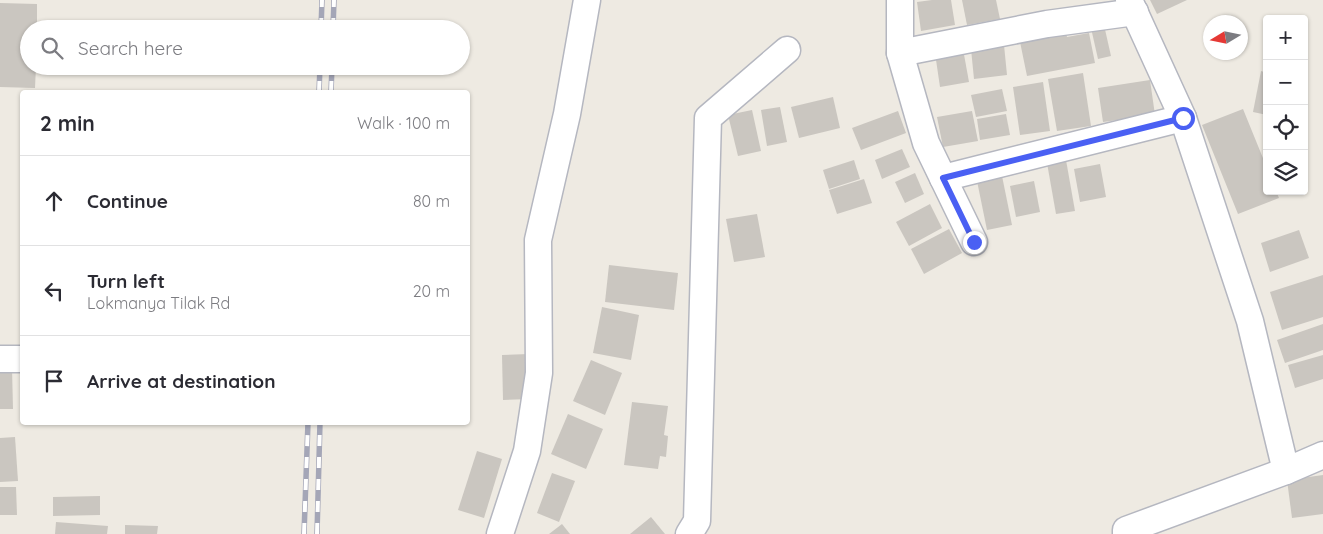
<!DOCTYPE html>
<html lang="en">
<head>
<meta charset="utf-8">
<style>
  :root { --surface:#fff; --page:#f7f7f7; --text:#2b2b33; --muted:#7c7c81; --line:#e1e1e2 }
  body { margin:0; font-family:Quicksand,sans-serif; background:var(--page); color:var(--text) }
  .controls { position:absolute; right:15px; top:15px; display:grid; overflow:hidden; border-radius:5px; box-shadow:0 1px 4px #0004 }
  .controls button { width:45px; height:45px; display:grid; place-items:center; padding:0; border:0; border-bottom:1px solid var(--line); background:var(--surface); color:var(--text); font:25px sans-serif }
  .compass { position:absolute; left:1203px; top:15px; width:45px; height:45px; border-radius:50%; background:var(--surface); box-shadow:0 1px 4px #0004; rotate:260deg }
  .stop { position:absolute; width:15px; height:15px; margin:-11px; border:4px solid #4a60f3; border-radius:50%; background:#fff }
  .stop.end { background:#4a60f3; border-color:#fff; box-shadow:0 1px 5px #0008 }
  .list { margin:0; padding:0; list-style:none }
  h2 { display:flex; justify-content:space-between; align-items:center; height:65px; margin:0; padding:0 20px; font-size:21px }
  h2 small { font-size:16px; font-weight:400; color:var(--muted) }
  .list li { display:grid; grid-template-columns:32px 1fr auto; gap:15px; align-items:center; box-sizing:border-box; height:90px; padding:0 20px; border-top:1px solid var(--line) }
  .list b { display:block; font-size:19px; white-space:nowrap }
  .list p { margin:0; font-size:16px; white-space:nowrap; color:var(--muted) }
  .list em { font-size:16px; font-style:normal; color:var(--muted) }
  .icon { flex:none; width:28px; height:28px; fill:none; stroke:currentColor; stroke-width:2; stroke-linecap:round; stroke-linejoin:round }
  .map { position:relative; flex:none; width:1323px; height:534px; overflow:hidden }
  .search { position:absolute; background:var(--surface); box-shadow:0 1px 4px #0004; left:20px; top:20px; width:450px; height:55px; display:flex; align-items:center; gap:12px; box-sizing:border-box; padding:0 18px; border-radius:28px; color:var(--muted); font-size:19px }
  .panel { position:absolute; background:var(--surface); box-shadow:0 1px 4px #0004; left:20px; top:90px; width:450px; height:335px; border-radius:5px }
  .map>svg:first-child { display:block }
</style>
</head>
<body>
<div class="map">
<svg width="1323" height="534" viewBox="0 0 1323 534">
  <rect width="100%" height="100%" fill="#eeeae2"/>
  <g fill="#cac6c0">
    <path d="M932,0h19l4,25 -34,6 -4,-29z"/>
    <path d="M962,0h34l4,19 -33,6z"/>
    <path d="M1150,0h37l-30,14z"/>
    <path d="M0,3l37,1v25h-8v37h7l-1,22 -35,-1z"/>
    <path d="M1104,25l7,31 -13,3 -7,-31z"/>
    <path d="M1065,28l2,9 22,-4 6,30 -68,13 -8,-39z"/>
    <path d="M1004,45l3,30 -33,4 -3,-30z"/>
    <path d="M963,49l6,33 -29,5 -5,-34z"/>
    <path d="M62,66h44v6l-44,-1z"/>
    <rect x="109" y="66" width="52" height="6"/>
    <path d="M1261,71l6,2v42l-14,-3z"/>
    <path d="M1083,73l8,53 -34,5 -9,-52z"/>
    <path d="M1150,80l5,35 -52,7 -5,-34z"/>
    <path d="M1043,82l7,49 -30,4 -7,-48z"/>
    <path d="M1002,89l5,22 -31,6 -5,-22z"/>
    <path d="M833,97l7,31 -41,10 -8,-31z"/>
    <path d="M780,107l7,35 -20,4 -6,-36z"/>
    <path d="M1243,109l24,59v23h9l3,7 -41,16 -36,-89z"/>
    <path d="M752,110l9,41 -23,5 -10,-41z"/>
    <path d="M898,111l8,22 -45,17 -9,-22z"/>
    <path d="M972,111l6,30 -35,6 -6,-30z"/>
    <path d="M1006,114l4,21 -30,5 -3,-21z"/>
    <path d="M902,149l8,18 -28,12 -7,-19z"/>
    <path d="M854,160l6,19 -31,10 -6,-19z"/>
    <path d="M1066,160l9,51 -19,3 -9,-51z"/>
    <path d="M1100,164l6,33 -26,5 -6,-33z"/>
    <path d="M915,173l9,21 -19,9 -10,-21z"/>
    <path d="M1002,176l10,49 -25,5 -10,-49z"/>
    <path d="M864,179l8,24 -35,11 -8,-24z"/>
    <path d="M1034,181l6,31 -24,5 -6,-31z"/>
    <path d="M930,204l12,24 -33,18 -13,-24z"/>
    <path d="M757,214l8,43 -31,5 -8,-43z"/>
    <path d="M949,229l13,24 -38,21 -13,-25z"/>
    <path d="M1299,230l10,28 -39,14 -9,-29z"/>
    <path d="M609,265l69,8 -4,37 -69,-8z"/>
    <path d="M1323,275v42l-41,13 -12,-38z"/>
    <path d="M602,307l37,8 -8,45 -38,-7z"/>
    <path d="M1323,324v26l-38,13 -8,-23z"/>
    <path d="M529,354l1,45 -27,1 -1,-45z"/>
    <path d="M1323,355v24l-28,9 -7,-23z"/>
    <path d="M591,360l31,13 -17,42 -32,-14z"/>
    <path d="M12,368l1,41h-13v-40z"/>
    <path d="M632,402l36,4 -4,29 4,1 -2,21 -6,-1 -2,13 -34,-4z"/>
    <path d="M568,414l35,15 -17,40 -35,-15z"/>
    <path d="M15,437l3,44 -18,1v-44z"/>
    <path d="M477,451l25,8 -18,59 -26,-8z"/>
    <path d="M552,473l23,8 -16,41 -22,-9z"/>
    <path d="M1323,475v39l-31,4 -5,-38z"/>
    <path d="M0,487h16l1,28h-17z"/>
    <path d="M100,496v19l-47,1v-19z"/>
    <path d="M651,517l14,17h-35z"/>
    <path d="M56,522l52,4 -1,8h-52z"/>
    <path d="M562,524l8,10h-21z"/>
    <path d="M125,525l33,1 -1,8h-32z"/>
  </g>
  <g fill="none" stroke-linecap="round" stroke-linejoin="round">
    <g stroke="#b5b7c0" stroke-width="29">
      <g id="minor">
        <path d="M900,0v53l26,90 48,99"/>
        <path d="M1129,0l54,118 67,203 36,150"/>
        <path d="M900,53l147,-29 88,-12"/>
        <path d="M943,178l240,-60"/>
        <path d="M0,359h22"/>
        <path d="M500,534l27,-83 12,-78 -1,-133 29,-126 20,-114"/>
        <path d="M689,534l8,-13 11,-403 79,-68"/>
        <path d="M1126,534v-4l160,-59 37,-16"/>
      </g>
    </g>
    <use href="#minor" stroke="#fff" stroke-width="26"/>
    <g stroke="#a4a6b7" stroke-width="5.5">
      <g id="rail">
        <path d="M321,29l1,-29"/>
        <path d="M333,29l1,-29"/>
        <path d="M319,92l1,-26"/>
        <path d="M331,92l1,-26"/>
        <path d="M304,534l4,-112"/>
        <path d="M317,534l3,-112"/>
      </g>
    </g>
    <use href="#rail" stroke="#fff" stroke-width="4" stroke-dasharray="11" stroke-linecap="butt"/>
  </g>
  <g fill="none" stroke-linecap="round" stroke-linejoin="round">
    <path stroke="#4a60f3" stroke-width="6" d="M974,242l-31,-64 240,-60"/>
  </g>
</svg>
<div class="controls">
<button>+</button>
<button>−</button>
<button><svg class="icon" aria-label="locate" viewBox="0 0 24 24"><circle cx="12" cy="12" r="6"/><path d="M12 2v4M12 18v4M2 12h4M18 12h4"/></svg></button>
<button><svg class="icon" aria-label="layers" viewBox="0 0 24 24"><path d="M12 4l9 5-9 5-9-5zM3 14l9 5 9-5"/></svg></button>
</div>
<svg class="compass" viewBox="-18 -18 36 36"><path d="M0-13l5 13h-10z" fill="#e53935"/><path d="M0 13l5-13h-10z" fill="#7c7c81"/></svg>
<div class="stop" style="left:1183px;top:118px"></div>
<div class="stop end" style="left:974px;top:242px"></div>
<div class="search"><svg class="icon" aria-label="search" viewBox="0 0 24 24"><circle cx="10" cy="10" r="6"/><path d="M15 15l6 6"/></svg>Search here</div>
<section class="panel">
<h2>2 min<small>Walk · 100 m</small></h2>
<ul class="list">
<li><svg class="icon" aria-label="ahead" viewBox="0 0 24 24"><path d="M12 20V5M6 11l6-6 6 6"/></svg><div><b>Continue</b></div><em>80 m</em></li>
<li><svg class="icon" aria-label="left" viewBox="0 0 24 24"><path d="M17 20v-9H6M10 6l-5 5 5 5"/></svg><div><b>Turn left</b><p>Lokmanya Tilak Rd</p></div><em>20 m</em></li>
<li><svg class="icon" aria-label="arrive" viewBox="0 0 24 24"><path d="M6 21V4h12l-3 4 3 4H6"/></svg><div><b>Arrive at destination</b></div></li>
</ul>
</section>
</div>
</body>
</html>
